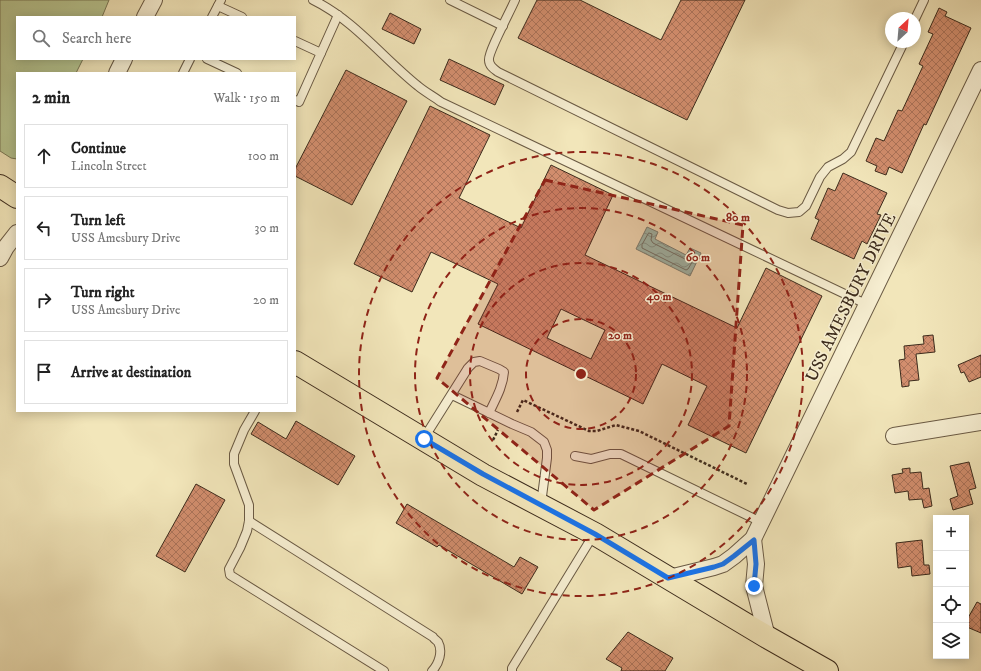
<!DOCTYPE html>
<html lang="en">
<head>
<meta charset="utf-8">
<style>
  :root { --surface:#fff; --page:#f6f6f6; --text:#222; --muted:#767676; --line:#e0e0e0 }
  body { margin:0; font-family:"IM FELL DW Pica",serif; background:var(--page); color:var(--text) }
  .controls { position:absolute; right:12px; bottom:12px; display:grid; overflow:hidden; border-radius:0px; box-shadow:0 2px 10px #0003 }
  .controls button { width:36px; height:36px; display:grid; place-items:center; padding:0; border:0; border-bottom:1px solid var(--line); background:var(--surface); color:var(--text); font:20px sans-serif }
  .compass { position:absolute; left:885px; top:12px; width:36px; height:36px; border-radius:50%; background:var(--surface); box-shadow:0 2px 10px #0003; rotate:26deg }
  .stop { position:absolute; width:12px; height:12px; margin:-9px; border:3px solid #1a73e8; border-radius:50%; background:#fff }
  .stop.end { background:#1a73e8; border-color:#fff; box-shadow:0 1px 4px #0008 }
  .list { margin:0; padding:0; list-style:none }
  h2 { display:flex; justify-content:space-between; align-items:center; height:52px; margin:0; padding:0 16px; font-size:17px }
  h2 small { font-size:13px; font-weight:400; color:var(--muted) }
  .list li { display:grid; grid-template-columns:26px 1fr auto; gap:12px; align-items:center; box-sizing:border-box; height:64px; margin:0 8px 8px; padding:0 8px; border:1px solid var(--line); border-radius:0px }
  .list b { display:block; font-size:15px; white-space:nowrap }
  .list p { margin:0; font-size:13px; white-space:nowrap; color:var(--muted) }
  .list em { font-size:13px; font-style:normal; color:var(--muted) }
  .icon { flex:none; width:22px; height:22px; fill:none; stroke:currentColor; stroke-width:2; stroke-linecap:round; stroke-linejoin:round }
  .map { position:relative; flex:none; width:981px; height:671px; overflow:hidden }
  .search { position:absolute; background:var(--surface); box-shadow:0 2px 10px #0003; left:16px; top:16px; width:280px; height:44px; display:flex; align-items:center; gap:10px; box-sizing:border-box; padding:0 14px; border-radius:0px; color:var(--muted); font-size:15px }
  .panel { position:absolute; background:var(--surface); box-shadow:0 2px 10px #0003; left:16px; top:72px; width:280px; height:340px; border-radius:0px }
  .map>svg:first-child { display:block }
</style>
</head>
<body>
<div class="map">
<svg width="981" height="671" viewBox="0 0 981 671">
  <defs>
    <pattern id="water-waves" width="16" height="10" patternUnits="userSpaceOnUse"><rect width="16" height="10" fill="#9cc0ab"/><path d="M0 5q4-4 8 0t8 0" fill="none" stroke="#809c8a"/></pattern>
    <pattern id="building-cross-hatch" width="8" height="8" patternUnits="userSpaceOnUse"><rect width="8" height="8" fill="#d28e6e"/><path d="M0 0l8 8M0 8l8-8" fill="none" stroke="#ac745a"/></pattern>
  </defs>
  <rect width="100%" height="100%" fill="#f2e6ba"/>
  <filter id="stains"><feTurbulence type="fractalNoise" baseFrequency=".005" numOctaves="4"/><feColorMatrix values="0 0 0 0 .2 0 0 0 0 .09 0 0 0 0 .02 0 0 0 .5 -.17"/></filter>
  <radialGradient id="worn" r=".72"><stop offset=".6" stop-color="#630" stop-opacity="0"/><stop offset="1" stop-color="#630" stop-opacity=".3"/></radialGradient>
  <path fill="#b8c691" stroke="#7a7856" d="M0,0h109l-7,17h-85v42h66l-7,14h-59v86l-6,-1 -11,-7z"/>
  <path fill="url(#water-waves)" stroke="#768472" d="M647,227l11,5 -3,7 31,16 4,-7 11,5 -11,23 -54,-27z"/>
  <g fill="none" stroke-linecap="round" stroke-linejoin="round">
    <path stroke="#6c7664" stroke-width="1" d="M649,233l3,1 -1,6 2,3 32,16 3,-1 3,-2 2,1 1,2 -6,10 -2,1 -44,-22v-3z"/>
  </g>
  <g fill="url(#building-cross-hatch)" stroke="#3c2b1c" fill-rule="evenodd">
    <path d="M537,0h43l81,40 20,-40h64l-58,120 -169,-82z"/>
    <path d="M939,8l8,4 -2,4 26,12 -45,97 -2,-1 -22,49 -13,-6 -3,8 -11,-4 2,-5 -11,-5 10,-23 8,3 14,-31 4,1 21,-45 -4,-2 14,-30 -5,-2z"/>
    <path d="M390,13l31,16 -7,15 -32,-15z"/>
    <path d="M449,59l55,26 -9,20 -55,-25z"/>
    <path d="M346,70l61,31 -55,104 -57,-29v-7z"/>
    <path d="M430,106l60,29 -31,63 62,30 30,-63 62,30 -28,60 152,73 29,-60 56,28 -76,157 -58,-28 19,-39 -45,-22 -19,40 -165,-80 20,-40 -67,-32 -19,40 -58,-28zM561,309l44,21 -14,29 -44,-21z"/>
    <path d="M843,173l44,20 -10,21 4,1 -14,29 -5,-3 -8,18 -43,-20 8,-19 -4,-2 13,-30 7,3z"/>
    <path d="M933,335l2,17 -19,2 3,26 -10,1v5l-7,1 -3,-27 6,-1 -1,-13 20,-2 -1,-8z"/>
    <path d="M981,355v22l-12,5 -5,-10 -3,1 -3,-8z"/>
    <path d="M296,421l59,35 -17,29 -87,-51 7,-12 28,17z"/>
    <path d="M969,462l7,26 -7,2 4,14 -20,6 -3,-11 8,-3 -8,-30z"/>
    <path d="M910,468v5l11,-1 2,17 6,-1 3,18 -8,2 -2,-9 -13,1 -1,-9 -13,2 -3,-18 11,-2 -1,-4z"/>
    <path d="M196,484l29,16 -40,72 -29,-16z"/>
    <path d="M407,504l107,63 6,-10 18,10 -16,27 -83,-49 -2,2 -41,-24z"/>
    <path d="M922,540l2,25h5l1,9 -18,2 -1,-10 -13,2 -2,-25z"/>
    <path d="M977,602l4,2v29l-14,-6 2,-5 -3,-1v-3h2z"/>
    <path d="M628,632l45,26 -8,13h-44l1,-3 -16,-9z"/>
  </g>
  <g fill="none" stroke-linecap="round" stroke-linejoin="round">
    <g stroke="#6a5a44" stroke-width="10">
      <g id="service">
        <path d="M313,0c41,20 70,58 105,86 7,6 15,10 23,16l427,203"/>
        <path d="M450,0l53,26"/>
        <path d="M515,0c-4,10 -27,52 -26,60 0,6 5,9 9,12l280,138 10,3 11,-1 7,-6 14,-29 8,-10 15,-8 8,-7 53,-110"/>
        <path d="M218,6l24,11"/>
        <path d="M212,17l9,-17"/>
        <path d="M915,19l9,-19"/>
        <path d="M295,41l26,12"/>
        <path d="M207,59l30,14"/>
        <path d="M183,73l7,-14"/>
        <path d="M295,100l4,2 39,-87"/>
        <path d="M452,395l60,29 19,8 13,10 3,8v8l-6,46"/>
        <path d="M255,411l-11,19 -10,24v10l15,41v16l-2,10 -7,17 -11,21 1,6 154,96"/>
        <path d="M424,438l44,-70 6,-6 6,-1 19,8 5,3c-1,15 -9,28 -15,41"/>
        <path d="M575,456l16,3 19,-5h11l140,68"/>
        <path d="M249,521l184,116c1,2 3,3 5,5 5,9 1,22 -6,29"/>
        <path d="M512,671v-3l82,-134"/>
      </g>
    </g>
    <g stroke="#6a5a44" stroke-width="18">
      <g id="minor">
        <path d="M145,17l9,-17"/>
        <path d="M117,73l7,-14"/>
        <path d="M0,258l6,-11 11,-14"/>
        <path d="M894,436l87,-14"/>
        <path d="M753,539l3,25 -2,22 13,51"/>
        <path d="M669,578l45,-11 9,-3 11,-8 19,-17 228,-469"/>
      </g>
    </g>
    <g stroke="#3c2b1c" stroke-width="24">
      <g id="primary">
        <path d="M0,186l17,11"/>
        <path d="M295,362l188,113 112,59 172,103 60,34"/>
      </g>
    </g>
    <g stroke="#3c2b1c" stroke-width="2.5" stroke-dasharray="3 2" stroke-linecap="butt">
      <path d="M517,412l6,-12 66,31h8l19,-6 23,6 108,53"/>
      <path d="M493,440l5,-10"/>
    </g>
    <use href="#service" stroke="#f7efd2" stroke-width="8"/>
    <use href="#minor" stroke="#f7efd2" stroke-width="16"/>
    <use href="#primary" stroke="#f2e6ba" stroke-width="22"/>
  </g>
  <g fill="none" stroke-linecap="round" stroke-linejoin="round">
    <path stroke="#1a73e8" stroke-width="5" d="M424,439l59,35 112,60 73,44 46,-11 9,-3 11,-8 20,-16 2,24 -2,22"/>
  </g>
  <path fill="#8f2418" fill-opacity="0.2" stroke="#8f2418" stroke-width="3" stroke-dasharray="8 5" stroke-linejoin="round" d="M545,180l198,45 -14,201 -135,84 -157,-132z"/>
  <g fill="none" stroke="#8f2418" stroke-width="2" stroke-dasharray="7 5">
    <circle cx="581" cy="374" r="55"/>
    <circle cx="581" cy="374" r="111"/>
    <circle cx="581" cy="374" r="166"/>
    <circle cx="581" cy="374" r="222"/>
  </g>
  <g text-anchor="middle" stroke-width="3" stroke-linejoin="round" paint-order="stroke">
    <g font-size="17" fill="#3c2b1c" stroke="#f7efd2">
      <text transform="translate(850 297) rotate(-64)" y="6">USS AMESBURY DRIVE</text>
    </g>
  </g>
  <circle cx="581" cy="374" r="6" fill="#8f2418" stroke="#f7efd2" stroke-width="2"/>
  <g font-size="12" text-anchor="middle" font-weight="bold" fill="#8f2418" stroke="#f7efd2" stroke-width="3" stroke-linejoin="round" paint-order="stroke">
    <text x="738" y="221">80 m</text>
    <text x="698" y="261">60 m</text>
    <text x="659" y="300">40 m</text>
    <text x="620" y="339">20 m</text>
  </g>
  <rect width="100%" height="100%" filter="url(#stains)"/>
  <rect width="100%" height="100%" fill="url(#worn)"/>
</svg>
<div class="controls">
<button>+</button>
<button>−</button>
<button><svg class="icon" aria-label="locate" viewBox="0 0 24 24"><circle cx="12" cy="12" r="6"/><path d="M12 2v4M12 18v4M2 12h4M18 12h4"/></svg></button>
<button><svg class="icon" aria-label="layers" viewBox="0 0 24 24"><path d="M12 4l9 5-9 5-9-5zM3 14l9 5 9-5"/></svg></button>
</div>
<svg class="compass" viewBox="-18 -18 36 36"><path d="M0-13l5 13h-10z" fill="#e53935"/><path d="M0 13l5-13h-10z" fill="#767676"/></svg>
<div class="stop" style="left:424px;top:439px"></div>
<div class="stop end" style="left:754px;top:586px"></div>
<div class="search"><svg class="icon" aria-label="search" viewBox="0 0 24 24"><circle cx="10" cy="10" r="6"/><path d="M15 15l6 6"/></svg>Search here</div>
<section class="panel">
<h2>2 min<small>Walk · 150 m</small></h2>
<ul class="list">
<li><svg class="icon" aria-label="ahead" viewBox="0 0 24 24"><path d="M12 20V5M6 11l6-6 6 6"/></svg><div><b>Continue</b><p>Lincoln Street</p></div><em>100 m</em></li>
<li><svg class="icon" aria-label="left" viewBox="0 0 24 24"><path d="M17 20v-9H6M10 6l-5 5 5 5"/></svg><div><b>Turn left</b><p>USS Amesbury Drive</p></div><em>30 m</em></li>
<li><svg class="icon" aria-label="right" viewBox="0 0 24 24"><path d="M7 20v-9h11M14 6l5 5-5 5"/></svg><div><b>Turn right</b><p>USS Amesbury Drive</p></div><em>20 m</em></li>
<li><svg class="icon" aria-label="arrive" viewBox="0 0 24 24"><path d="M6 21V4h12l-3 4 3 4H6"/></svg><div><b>Arrive at destination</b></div></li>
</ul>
</section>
</div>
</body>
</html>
